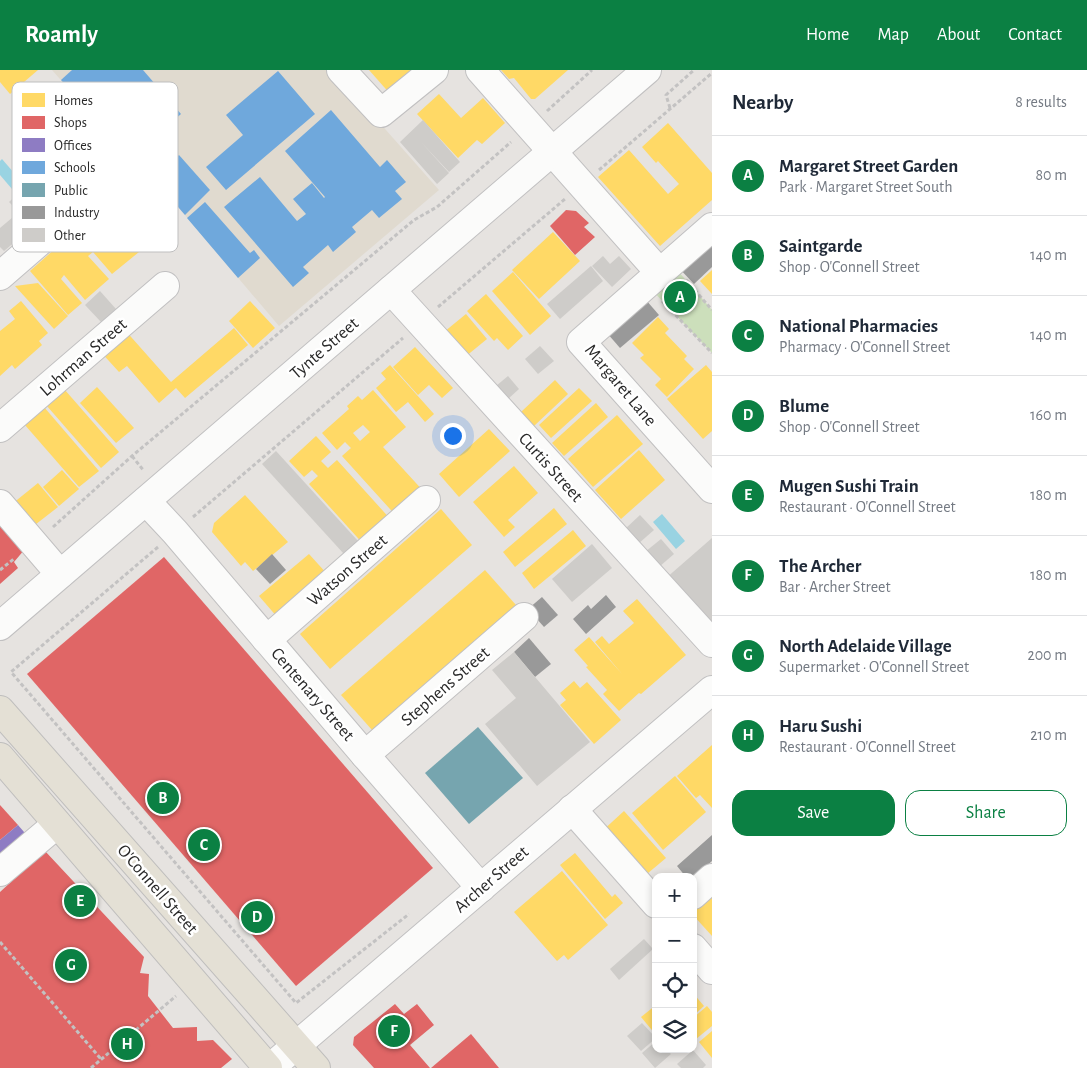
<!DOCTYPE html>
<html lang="en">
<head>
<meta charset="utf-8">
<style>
  :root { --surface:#fff; --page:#f2f2f3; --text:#1f2937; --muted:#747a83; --line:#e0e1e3; --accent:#0b8043 }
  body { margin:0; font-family:"Alegreya Sans",sans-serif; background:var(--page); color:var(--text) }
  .controls { position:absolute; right:15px; bottom:15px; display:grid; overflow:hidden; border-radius:10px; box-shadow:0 2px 8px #0003 }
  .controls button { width:45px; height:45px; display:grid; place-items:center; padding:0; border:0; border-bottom:1px solid var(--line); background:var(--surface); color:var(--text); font:25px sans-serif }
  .you { position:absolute; left:452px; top:365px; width:18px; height:18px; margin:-12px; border:4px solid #fff; border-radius:50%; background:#1a73e8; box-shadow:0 0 0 8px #1a73e833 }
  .badge { display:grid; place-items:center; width:32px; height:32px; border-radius:50%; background:var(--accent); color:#fff; font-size:16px; font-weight:700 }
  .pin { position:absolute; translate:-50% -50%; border:2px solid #fff; box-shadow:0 1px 5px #0006 }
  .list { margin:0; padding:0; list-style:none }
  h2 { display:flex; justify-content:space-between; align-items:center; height:65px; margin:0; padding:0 20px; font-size:21px }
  h2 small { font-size:16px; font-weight:400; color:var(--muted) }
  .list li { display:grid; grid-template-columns:32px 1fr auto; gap:15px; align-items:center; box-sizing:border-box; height:80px; padding:0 20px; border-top:1px solid var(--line) }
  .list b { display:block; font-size:19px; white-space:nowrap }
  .list p { margin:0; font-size:16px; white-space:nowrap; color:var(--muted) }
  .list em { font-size:16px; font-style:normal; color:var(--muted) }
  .actions { display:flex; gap:10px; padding:15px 20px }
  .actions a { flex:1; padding:11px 0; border:1px solid var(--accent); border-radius:15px; text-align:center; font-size:18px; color:var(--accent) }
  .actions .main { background:var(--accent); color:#fff }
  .icon { flex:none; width:28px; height:28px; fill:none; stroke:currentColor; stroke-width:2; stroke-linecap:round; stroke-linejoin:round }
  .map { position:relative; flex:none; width:712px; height:998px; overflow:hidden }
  header { display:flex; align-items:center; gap:30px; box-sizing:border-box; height:70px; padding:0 25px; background:var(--accent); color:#fff }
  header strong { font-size:24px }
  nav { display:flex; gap:28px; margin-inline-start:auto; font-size:18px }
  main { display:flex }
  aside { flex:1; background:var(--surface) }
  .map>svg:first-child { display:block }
</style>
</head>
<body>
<header>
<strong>Roamly</strong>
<nav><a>Home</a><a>Map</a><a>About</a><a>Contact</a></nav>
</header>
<main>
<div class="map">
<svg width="712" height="998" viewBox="0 0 712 998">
  <rect width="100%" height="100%" fill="#e6e3e0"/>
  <path fill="#e0dacf" d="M52,0h281l106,120 -160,136 -145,-171 -11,-4z"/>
  <path fill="#ccdfbb" d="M671,193l41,47v43l-65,-68z"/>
  <g fill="#99d3e2">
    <path d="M2,89l19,22 -9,8 -12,-14v-14z"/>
    <path d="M662,444l23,27 -9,8 -23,-27z"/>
  </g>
  <g fill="#ffd966" fill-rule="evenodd">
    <path d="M0,0h38l-28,24 -10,-12z"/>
    <path d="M369,0h45l-22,26z"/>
    <path d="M501,0h67l-33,29h-4l-17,-21 -5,1z"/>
    <path d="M439,24l22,24 22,-20 22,25 -23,21 -5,-4 -19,18 -41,-44z"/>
    <path d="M668,53l44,50v27l-52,46 -62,-69 31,-27 39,44 11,-10 -21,-23 -2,2 -14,-16z"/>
    <path d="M102,137l37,45 -27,22 -19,-22 -5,4 21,23 -24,21 -21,-25 -3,4 21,24 -14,12 -38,-44z"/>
    <path d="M553,162l27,29 -41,38 -27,-29z"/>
    <path d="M712,200v24l-12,-13z"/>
    <path d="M513,202l38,44 -21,19 -38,-44z"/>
    <path d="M38,213l30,33 -14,13 -39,-43z"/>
    <path d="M486,224l37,42 -15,14 -11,-12 -3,3 -27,-30z"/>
    <path d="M21,231l27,32 -9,8 3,4 -27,24 -3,-4 -12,11v-45l15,-12 -6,-8z"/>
    <path d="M250,231l25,27 -22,20 -24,-27z"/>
    <path d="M466,244l21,25 -22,18 -21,-25z"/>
    <path d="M658,247l11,12 -4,4 22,23 -3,3 10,10 -27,28 -12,-12 6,-6 -21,-21 4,-3 -12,-12z"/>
    <path d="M234,258l14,17 -63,53 -9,-10 -17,15 -32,-37 -8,6 -20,-22 25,-21 47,53z"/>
    <path d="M415,277l38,41 -11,10 -13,-13 -11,10 -25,-28z"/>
    <path d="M390,295l44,49 -9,8 -17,-20 -12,10 -20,-24 10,-9 -5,-6z"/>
    <path d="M706,295l6,7v59l-9,8 -36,-40z"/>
    <path d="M555,310l13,14 -34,32 -13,-14z"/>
    <path d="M58,312l61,70 -18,16 -61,-70z"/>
    <path d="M97,317l37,41 -18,15 -36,-40z"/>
    <path d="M579,318l13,13 -41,37 -12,-13z"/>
    <path d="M373,320l33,37 -23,20 43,47 -27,25 -57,-63 9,-8 -6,-6 -8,8 -15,-17 27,-24 -2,-3 11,-10 4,4zM363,355l7,7 -10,9 -7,-8z"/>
    <path d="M38,330l61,71 -20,16 -61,-70z"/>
    <path d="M596,333l12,14 -44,39 -12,-13z"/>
    <path d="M617,345l26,29 -50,43 -25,-28z"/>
    <path d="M489,359l21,22 -51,46 -20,-23z"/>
    <path d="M316,366l15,16 -10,9 7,7 9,-8 56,62 -27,25 -57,-63 9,-8 -6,-6 -8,7 -15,-16z"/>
    <path d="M639,380l26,30 -44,39 -26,-29z"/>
    <path d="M514,396l24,27 -30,27 7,7 -11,10 -31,-35z"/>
    <path d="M62,400l17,19 -20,17 -16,-19z"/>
    <path d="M38,413l20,24 -27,21 -19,-24z"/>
    <path d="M245,425l43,47 -35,29 -8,-9 -4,4 -29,-34 2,-9z"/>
    <path d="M554,438l13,16 -52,43 -12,-15z"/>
    <path d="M441,439l31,36 -142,124 -30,-35z"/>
    <path d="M573,460l13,16 -52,43 -12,-16z"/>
    <path d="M309,484l19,21 -50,43 -19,-22z"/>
    <path d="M485,500l31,35 -144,125 -31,-35z"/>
    <path d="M637,529l49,56 -45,39 -2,-1 -20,18 -16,-17 4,-4 -21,-23 2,-1 -14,-16 15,-13 33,37 -27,-32 7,-6 7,8 25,-21 -11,-12z"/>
    <path d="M574,611l6,7 7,-6 34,38 -27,24 -34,-39 6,-5 -6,-7z"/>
    <path d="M712,675v63l-12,-13 -4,3 -19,-22z"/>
    <path d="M675,706l31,36 -43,38 -31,-37z"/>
    <path d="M624,741l42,47 -25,21 -41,-46z"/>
    <path d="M575,783l37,44 3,-3 8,9 -18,16 -45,-54z"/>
    <path d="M562,801l46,54 -40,35 -4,-5 -7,6 -43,-49z"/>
    <path d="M712,826v40l-19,-21v-3z"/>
    <path d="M693,923l11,13 -11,10z"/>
    <path d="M656,935v30l-15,-18z"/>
    <path d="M707,936l5,6v14l-16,13 -3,-3v-18z"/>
    <path d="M712,961v27l-13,-16z"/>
  </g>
  <g fill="#e06666">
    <path d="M566,140l10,1 13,12 -5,4 11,10 -20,18 -25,-29z"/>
    <path d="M0,447l25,32 -11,13 4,6 -18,16z"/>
    <path d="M164,487l269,311 -137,118 -269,-312z"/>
    <path d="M0,735l18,20 -18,15z"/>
    <path d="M45,781l99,106 -4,16 9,1 -1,22 25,32 24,-1v14l16,-1 19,19 -11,9h-221v-176z"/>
    <path d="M395,934l9,10 13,-10 17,21 -24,20 20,23h-56l-21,-23 1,-8z"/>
    <path d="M471,964l28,34h-68z"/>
  </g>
  <path fill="#8e7cc3" d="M18,755l12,14 -30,26v-25z"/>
  <g fill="#6fa8dc">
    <path d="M72,0h71l38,44 -52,45 -68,-79z"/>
    <path d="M278,1l37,43 -89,76 -20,-23 37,-32 -17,-20z"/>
    <path d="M331,40l49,57 7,-7 19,22 -11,9 7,8 -23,19 -7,-8 -20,17 4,5 -23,20 -5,-7 -25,22 6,6 -16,14 -69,-80 36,-30 37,44 9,-7 -13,-15 19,-16 12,15 1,-1 -40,-46z"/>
    <path d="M179,85l31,35 -25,25 -33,-38z"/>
    <path d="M205,132l45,51 4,-3 6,8 -22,20 -51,-60z"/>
  </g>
  <path fill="#76a5af" d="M478,657l45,51 -54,46 -44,-51z"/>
  <g fill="#999">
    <path d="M712,165v32l-18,17 -16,-17z"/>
    <path d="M646,230l13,15 -39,33 -13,-15z"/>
    <path d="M272,484l14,16 -16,14 -14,-15z"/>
    <path d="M606,525l10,12 -30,27 -13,-15 15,-14 3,4z"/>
    <path d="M542,527l16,18 -14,12 -16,-18z"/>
    <path d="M529,568l22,26 -16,13 -21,-25z"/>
    <path d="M712,765v26l-19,17v-1h-7l-9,-11z"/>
  </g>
  <g fill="#ceccc9">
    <path d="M423,50l37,42 -11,10 -28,-30 28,31 -12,11 -37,-42z"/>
    <path d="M25,117l24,26 -45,38 -4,-4v-19l19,-16 -10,-10z"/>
    <path d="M603,186l7,8 9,-8 12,13 -19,18 -20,-21z"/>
    <path d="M591,196l12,15 -43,38 -13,-15z"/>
    <path d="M100,221l16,18 -15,13 -16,-17z"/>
    <path d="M540,276l14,15 -16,13 -13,-15z"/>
    <path d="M508,306l11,13 -11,10 -12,-13z"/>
    <path d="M276,381l82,90 -14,13 -82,-90z"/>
    <path d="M640,445l14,15 -16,14 -13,-15z"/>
    <path d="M712,468v94l-47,-53z"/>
    <path d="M661,469l13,15 -15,13 -14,-15z"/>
    <path d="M592,474l20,24 -40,34 -20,-23z"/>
    <path d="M514,582l76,90 -53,44 -52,-62 31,-26 -24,-28z"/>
    <path d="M644,869l9,10 -34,31 -9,-11z"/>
    <path d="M642,953l14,15 -15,13 -14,-15z"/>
    <path d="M656,971v8h10l5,5 -16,14 -13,-15z"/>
    <path d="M693,980l13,15 -3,3h-22l-4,-4z"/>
  </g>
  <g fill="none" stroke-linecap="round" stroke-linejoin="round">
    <g stroke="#c1c0c1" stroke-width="30">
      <g id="minor">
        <path d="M341,0l40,43 53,-43"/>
        <path d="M480,0l180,203"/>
        <path d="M712,157l-131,115 131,147"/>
        <path d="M0,206l131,-114"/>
        <path d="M391,220l321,353"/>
        <path d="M0,358l165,-142"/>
        <path d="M146,431l29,31 190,223 116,133"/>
        <path d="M0,434l60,70"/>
        <path d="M0,556l647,-556"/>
        <path d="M266,569l12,-9 148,-130"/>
        <path d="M365,685l159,-138"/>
        <path d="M572,739l84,95"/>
        <path d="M0,802l57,-48"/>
        <path d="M693,825l19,-17"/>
        <path d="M693,878l19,22"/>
        <path d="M270,998l442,-378"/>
      </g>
    </g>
    <g stroke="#bfbebd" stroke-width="30">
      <g id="major">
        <path d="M0,640l316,358"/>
        <path d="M0,687l268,311"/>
      </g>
    </g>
    <g stroke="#c3c2c2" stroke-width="3" stroke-dasharray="4 2.5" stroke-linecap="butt">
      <path d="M670,38l-4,-13 28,-25"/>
      <path d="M547,41l45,-41"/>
      <path d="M599,100l113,-97"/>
      <path d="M686,210l26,30"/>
      <path d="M662,231l50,52"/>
      <path d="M438,237l127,-108"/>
      <path d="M132,386l12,15"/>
      <path d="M193,447l210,-179"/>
      <path d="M53,457l79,-71 282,-236 23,-13 74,-65"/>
      <path d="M158,477l-147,125 285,331 113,-89"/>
      <path d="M0,500l15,-12"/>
      <path d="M0,872l101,117"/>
      <path d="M91,998l85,-72"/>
    </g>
    <use href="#minor" stroke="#fbfbfa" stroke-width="28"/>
    <use href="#major" stroke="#e4e0d5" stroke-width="28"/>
  </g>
  <g text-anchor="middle" stroke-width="5" stroke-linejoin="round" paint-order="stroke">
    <g font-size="18" fill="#292929" stroke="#fff">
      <text transform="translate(324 278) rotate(-41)" y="6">Tynte Street</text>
      <text transform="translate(83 287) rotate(-41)" y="6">Lohrman Street</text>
      <text transform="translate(621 315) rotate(50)" y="6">Margaret Lane</text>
      <text transform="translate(551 397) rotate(48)" y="6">Curtis Street</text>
      <text transform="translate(347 500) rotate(-41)" y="6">Watson Street</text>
      <text transform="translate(445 616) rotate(-41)" y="6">Stephens Street</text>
      <text transform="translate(313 624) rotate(49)" y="6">Centenary Street</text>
      <text transform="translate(491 809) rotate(-41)" y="6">Archer Street</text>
      <text transform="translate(158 819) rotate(49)" y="6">O'Connell Street</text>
    </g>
  </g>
  <rect x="12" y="12" width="166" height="170" rx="8" fill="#fff" stroke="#bfbfbf" stroke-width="1"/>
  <rect x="22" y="23" width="23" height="14" fill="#ffd966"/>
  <rect x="22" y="46" width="23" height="13" fill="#e06666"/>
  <rect x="22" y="68" width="23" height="14" fill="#8e7cc3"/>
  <rect x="22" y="91" width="23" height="13" fill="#6fa8dc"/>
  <rect x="22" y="113" width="23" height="14" fill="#76a5af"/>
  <rect x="22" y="136" width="23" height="13" fill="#999"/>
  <rect x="22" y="158" width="23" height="14" fill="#ceccc9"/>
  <g font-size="14" fill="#292929">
    <text x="54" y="35">Homes</text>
    <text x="54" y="57">Shops</text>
    <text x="54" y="80">Offices</text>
    <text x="54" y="102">Schools</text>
    <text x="54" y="125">Public</text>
    <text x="54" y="147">Industry</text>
    <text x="54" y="170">Other</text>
  </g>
</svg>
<div class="controls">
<button>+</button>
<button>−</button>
<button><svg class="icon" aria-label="locate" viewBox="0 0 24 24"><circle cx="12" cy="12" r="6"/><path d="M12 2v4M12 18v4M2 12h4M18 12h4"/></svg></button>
<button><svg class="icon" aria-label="layers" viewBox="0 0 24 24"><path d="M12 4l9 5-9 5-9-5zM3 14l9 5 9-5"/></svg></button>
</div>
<div class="you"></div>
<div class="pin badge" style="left:680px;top:227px">A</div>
<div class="pin badge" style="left:163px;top:728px">B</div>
<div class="pin badge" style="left:204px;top:775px">C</div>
<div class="pin badge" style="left:257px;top:847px">D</div>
<div class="pin badge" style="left:80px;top:831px">E</div>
<div class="pin badge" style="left:394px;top:961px">F</div>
<div class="pin badge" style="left:71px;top:895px">G</div>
<div class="pin badge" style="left:127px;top:974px">H</div>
</div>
<aside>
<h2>Nearby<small>8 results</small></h2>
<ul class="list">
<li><span class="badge">A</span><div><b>Margaret Street Garden</b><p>Park · Margaret Street South</p></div><em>80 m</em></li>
<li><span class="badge">B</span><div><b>Saintgarde</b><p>Shop · O'Connell Street</p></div><em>140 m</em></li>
<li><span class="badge">C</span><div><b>National Pharmacies</b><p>Pharmacy · O'Connell Street</p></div><em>140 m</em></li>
<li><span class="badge">D</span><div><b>Blume</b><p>Shop · O'Connell Street</p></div><em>160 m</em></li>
<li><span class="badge">E</span><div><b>Mugen Sushi Train</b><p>Restaurant · O'Connell Street</p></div><em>180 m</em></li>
<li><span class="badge">F</span><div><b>The Archer</b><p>Bar · Archer Street</p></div><em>180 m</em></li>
<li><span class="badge">G</span><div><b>North Adelaide Village</b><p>Supermarket · O'Connell Street</p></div><em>200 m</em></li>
<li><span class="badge">H</span><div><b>Haru Sushi</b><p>Restaurant · O'Connell Street</p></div><em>210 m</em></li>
</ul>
<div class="actions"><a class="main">Save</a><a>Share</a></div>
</aside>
</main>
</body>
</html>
